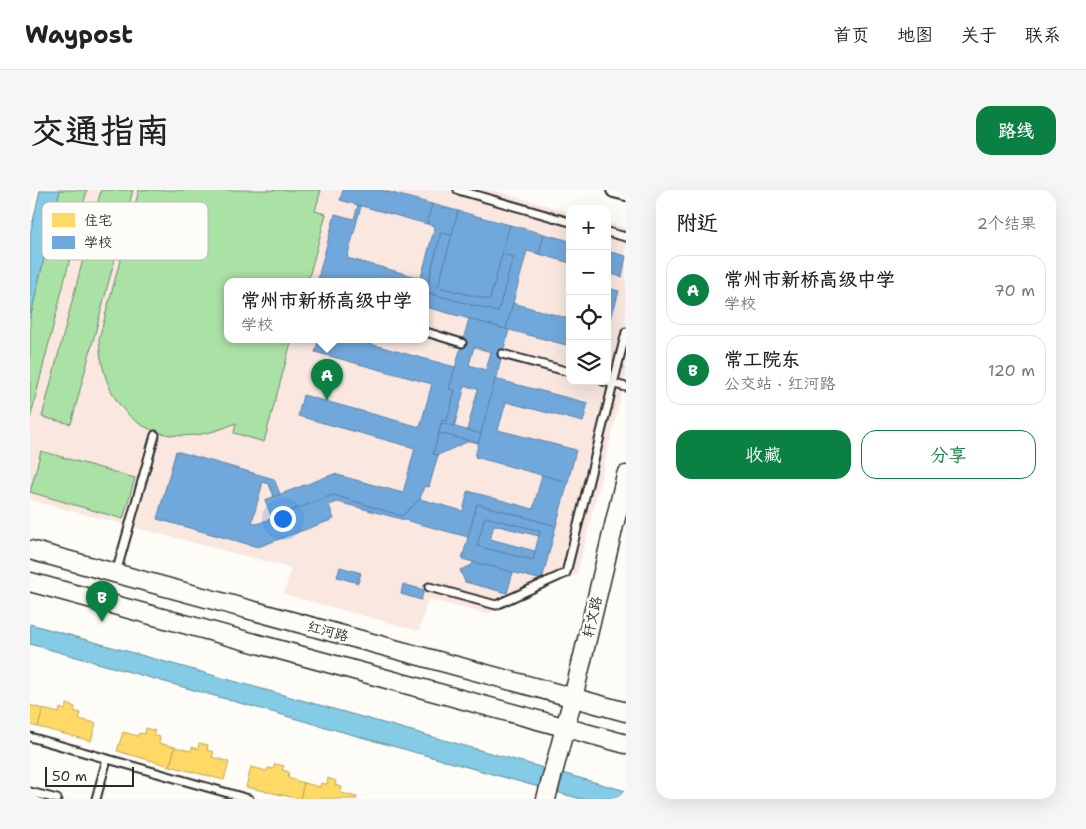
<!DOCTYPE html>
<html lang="zh">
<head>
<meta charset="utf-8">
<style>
  :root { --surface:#fff; --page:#f6f6f6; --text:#222; --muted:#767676; --line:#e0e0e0; --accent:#0b8043 }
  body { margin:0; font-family:"Shantell Sans","LXGW WenKai TC",sans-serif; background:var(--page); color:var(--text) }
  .controls { position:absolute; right:15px; top:15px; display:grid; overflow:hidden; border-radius:10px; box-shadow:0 5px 20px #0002 }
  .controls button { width:45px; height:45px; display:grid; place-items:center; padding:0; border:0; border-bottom:1px solid var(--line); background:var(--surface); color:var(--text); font:25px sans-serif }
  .scale { position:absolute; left:15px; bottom:12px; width:89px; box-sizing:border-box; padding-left:5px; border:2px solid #2b2b2b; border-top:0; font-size:14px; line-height:18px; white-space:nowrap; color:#2b2b2b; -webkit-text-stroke:4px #fdfcf7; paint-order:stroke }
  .you { position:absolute; left:252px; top:328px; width:18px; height:18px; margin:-12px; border:4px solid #fff; border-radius:50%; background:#1a73e8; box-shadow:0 0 0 8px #1a73e833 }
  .badge { display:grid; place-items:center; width:32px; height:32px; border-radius:50%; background:var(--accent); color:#fff; font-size:16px; font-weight:700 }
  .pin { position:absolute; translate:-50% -41px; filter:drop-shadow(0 1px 2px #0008) }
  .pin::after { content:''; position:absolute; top:26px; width:18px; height:15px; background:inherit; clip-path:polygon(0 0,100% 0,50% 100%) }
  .popup { position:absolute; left:194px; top:88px; width:205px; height:65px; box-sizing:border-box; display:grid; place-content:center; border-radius:10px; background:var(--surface); filter:drop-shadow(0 1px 4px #0005); font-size:16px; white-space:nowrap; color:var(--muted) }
  .popup b { font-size:19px; color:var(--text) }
  .popup::after { content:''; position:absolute; left:50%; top:100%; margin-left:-10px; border:10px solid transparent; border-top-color:var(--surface) }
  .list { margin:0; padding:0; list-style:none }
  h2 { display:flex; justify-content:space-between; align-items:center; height:65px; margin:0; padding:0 20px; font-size:21px }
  h2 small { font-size:16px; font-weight:400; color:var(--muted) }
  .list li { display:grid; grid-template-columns:32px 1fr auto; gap:15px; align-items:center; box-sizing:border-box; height:70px; margin:0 10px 10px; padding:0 10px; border:1px solid var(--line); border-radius:15px }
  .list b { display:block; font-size:19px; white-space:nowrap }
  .list p { margin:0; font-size:16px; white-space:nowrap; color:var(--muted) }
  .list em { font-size:16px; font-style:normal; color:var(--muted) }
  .actions { display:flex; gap:10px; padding:15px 20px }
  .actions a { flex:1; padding:11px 0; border:1px solid var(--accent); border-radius:15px; text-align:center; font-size:18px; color:var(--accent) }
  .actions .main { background:var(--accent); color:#fff }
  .icon { flex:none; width:28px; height:28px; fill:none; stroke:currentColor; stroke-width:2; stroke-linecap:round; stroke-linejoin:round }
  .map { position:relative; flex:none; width:596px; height:609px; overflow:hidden; border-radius:15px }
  header { display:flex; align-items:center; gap:30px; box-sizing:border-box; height:70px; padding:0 25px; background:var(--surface); border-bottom:1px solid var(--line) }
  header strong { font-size:24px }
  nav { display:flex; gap:28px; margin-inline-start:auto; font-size:18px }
  .intro { display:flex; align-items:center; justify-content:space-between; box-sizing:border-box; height:120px; padding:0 30px }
  h1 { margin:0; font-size:35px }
  .button { padding:12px 22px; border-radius:15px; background:var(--accent); color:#fff; font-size:18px; font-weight:700 }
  main { display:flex; gap:30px; padding:0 30px }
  aside { flex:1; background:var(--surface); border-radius:15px; box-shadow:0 5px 20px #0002 }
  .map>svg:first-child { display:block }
</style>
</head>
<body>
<header>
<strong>Waypost</strong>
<nav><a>首页</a><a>地图</a><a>关于</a><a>联系</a></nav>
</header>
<div class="intro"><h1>交通指南</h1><a class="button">路线</a></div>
<main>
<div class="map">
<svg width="596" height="609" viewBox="0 0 596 609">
  <rect width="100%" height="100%" fill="#fdfcf7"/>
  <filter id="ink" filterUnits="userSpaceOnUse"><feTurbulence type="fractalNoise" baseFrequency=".02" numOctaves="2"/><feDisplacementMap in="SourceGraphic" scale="10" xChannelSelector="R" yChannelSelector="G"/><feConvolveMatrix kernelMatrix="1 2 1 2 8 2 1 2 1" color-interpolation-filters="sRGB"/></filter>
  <g filter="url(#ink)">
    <path fill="#f9e7e0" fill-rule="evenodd" d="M57,0h405l78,22v169h37v-158l19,5v148l-49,198 -90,40 -59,-15 -9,32 -135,-37 7,-26 -261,-68v-81zM198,91h198v58h-198z"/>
    <g fill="#aae1a5" stroke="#6a8668">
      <path d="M30,0h27l-57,229v-101z"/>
      <path d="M71,0h32l-62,234 -29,-7z"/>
      <path d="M109,0h182l-6,21 11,3 -18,67h-80v58h64l-28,103 -30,-9 2,-10c-75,34 -133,-2 -137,-84z"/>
      <path d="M11,261l94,27 -12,41 -93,-27z"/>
    </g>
    <g fill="#84cbe5" stroke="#608b9b">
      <path d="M10,0h20l-30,128v-84z"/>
      <path d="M0,434l596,167v8h-45l-551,-155z"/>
    </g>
    <g fill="#ffd966" stroke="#bfa554">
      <path d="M37,514l8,3 -1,4 7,2 -2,6 17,4 -5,18 -53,-14 5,-18 16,4 1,-5 5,2z"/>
      <path d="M0,515l13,4 -5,18 -8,-2z"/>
      <path d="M116,538l9,3 -2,4 7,2 -1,6 16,4 -5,19 -53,-15 6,-19 15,4 1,-3 6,1z"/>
      <path d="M169,553l9,2 -1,5 7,2 -2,5 17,5 -5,18 -54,-14 5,-19 16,4 1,-4 6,2z"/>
      <path d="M245,574l9,2 -2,4 7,2 -1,6 16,5 -4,16 -54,-12 5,-20 16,4 1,-3 5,1z"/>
      <path d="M298,588l8,3 -1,4 7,2 -1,6 16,4v2h-57l4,-16 16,4 1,-4 6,1z"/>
    </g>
    <g fill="#6fa8dc" stroke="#5b82a7" fill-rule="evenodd">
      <path d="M313,0h38l51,14 -5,20 -87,-24z"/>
      <path d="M402,14l26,7 -6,24 -11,-2 -15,57v-9h-6l15,-55 -8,-2z"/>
      <path d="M328,15l3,1 -14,52 74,20 -1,3h-89l-13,-3 17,-64 19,5z"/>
      <path d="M428,21l52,14 -20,75 -52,-13z"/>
      <path d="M480,35l34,9 -5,20 -12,-3 -21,78 -80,-22v-15l72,20 15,-55 -11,-3z"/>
      <path d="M411,43l11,2 -14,52 52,13 12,-46 11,3 -15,55 -72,-20z"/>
      <path d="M514,44l26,7v22l-31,-9z"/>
      <path d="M577,61l19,5 -4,21 -15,-4z"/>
      <path d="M577,98l12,3 -12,42z"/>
      <path d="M483,113l57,16v27l-64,-17z"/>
      <path d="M439,129l40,11 -28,104 -14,-4 11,-41 -13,-3 -11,41 -13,-4 1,-3 5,1 8,-31 -6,-1zM444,157l17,5 -5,18 -17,-5z"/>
      <path d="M289,149h33l103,28 -6,22 6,1 -8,31 -5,-1 -9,34 5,1 -9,32 -5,-1 -4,13 -18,17 -69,-21 -61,23 -7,-18 69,-26 69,19 12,-45 -117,-32 5,-21 117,32 12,-43 -117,-32z"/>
      <path d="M465,189l93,24 -5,19 -77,-20 -8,28 78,20 -8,32 -93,-25z"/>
      <path d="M411,233l40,11 -3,9 -39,-10z"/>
      <path d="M409,243l30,8 -31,14 -5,-1z"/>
      <path d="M146,261l98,28 6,15 -6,3 -5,-13 -6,-2 -11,40 5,2 76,-29 69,21 18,-17 43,12 5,-20 65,18 9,-34 26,7 -12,44 -79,-22 -9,33 -130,-35 -9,3 5,14 -76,28 -101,-28z"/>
      <path d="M447,314l79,22 -14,54 -80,-21zM455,327l55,14 -7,29 -56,-14z"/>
      <path d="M455,327l55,14 -1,5 -45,-11 -4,14 45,12 -2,9 -56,-14z"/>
      <path d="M443,372l40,10 -6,21 -42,-11 -5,-12 12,-5z"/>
      <path d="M310,377l21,6 -3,10 -21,-6z"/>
      <path d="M373,394l21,6 -3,10 -20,-6z"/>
    </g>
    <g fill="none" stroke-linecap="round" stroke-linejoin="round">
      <g stroke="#2b2b2b" stroke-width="11">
        <g id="service">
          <path d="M428,0l112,32"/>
          <path d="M577,42l19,5"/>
          <path d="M396,142l36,11"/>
          <path d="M472,164l68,18"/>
          <path d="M573,191l23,6"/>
          <path d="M86,383l39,-138"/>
          <path d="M399,397l67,18 70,-32 60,-241"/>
          <path d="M0,547l219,62"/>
          <path d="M0,602l27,7"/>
          <path d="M66,609l11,-40"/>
        </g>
      </g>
      <g stroke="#2b2b2b" stroke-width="18">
        <path id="minor" d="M584,0l12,3"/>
      </g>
      <g stroke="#2b2b2b" stroke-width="21">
        <g id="tertiary">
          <path d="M0,360l596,162"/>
          <path d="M0,392l596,162"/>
          <path d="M516,609l27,-101 53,-223"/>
        </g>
      </g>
      <use href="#service" stroke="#fdfcf7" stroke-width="7"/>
      <use href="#minor" stroke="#fdfcf7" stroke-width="14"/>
      <use href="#tertiary" stroke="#fdfcf7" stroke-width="18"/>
    </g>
  </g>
  <g text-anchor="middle" stroke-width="5" stroke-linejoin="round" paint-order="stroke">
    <g font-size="14" fill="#2b2b2b" stroke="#fdfcf7">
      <text transform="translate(562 427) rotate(-77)" y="5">轩文路</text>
      <text transform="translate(298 441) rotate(15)" y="5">红河路</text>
    </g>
  </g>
  <rect x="12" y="12" width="166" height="58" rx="8" fill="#fdfcf7" stroke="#bebdba" stroke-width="1"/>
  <rect x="22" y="23" width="23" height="14" fill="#ffd966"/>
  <rect x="22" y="46" width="23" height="13" fill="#6fa8dc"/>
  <g font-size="14" fill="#2b2b2b">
    <text x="54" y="35">住宅</text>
    <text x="54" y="57">学校</text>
  </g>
</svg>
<div class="controls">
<button>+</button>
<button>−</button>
<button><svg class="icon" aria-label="locate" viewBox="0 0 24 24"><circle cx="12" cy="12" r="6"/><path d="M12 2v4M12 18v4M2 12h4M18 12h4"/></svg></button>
<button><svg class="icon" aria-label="layers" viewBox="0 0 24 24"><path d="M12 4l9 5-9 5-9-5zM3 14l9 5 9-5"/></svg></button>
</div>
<div class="scale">50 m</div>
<div class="you"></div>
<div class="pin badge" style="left:297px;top:210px">A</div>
<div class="popup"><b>常州市新桥高级中学</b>学校</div>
<div class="pin badge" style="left:72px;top:432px">B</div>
</div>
<aside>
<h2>附近<small>2个结果</small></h2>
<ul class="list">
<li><span class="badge">A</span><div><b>常州市新桥高级中学</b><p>学校</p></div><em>70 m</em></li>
<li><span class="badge">B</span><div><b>常工院东</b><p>公交站 · 红河路</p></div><em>120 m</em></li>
</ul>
<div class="actions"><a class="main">收藏</a><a>分享</a></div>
</aside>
</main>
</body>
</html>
